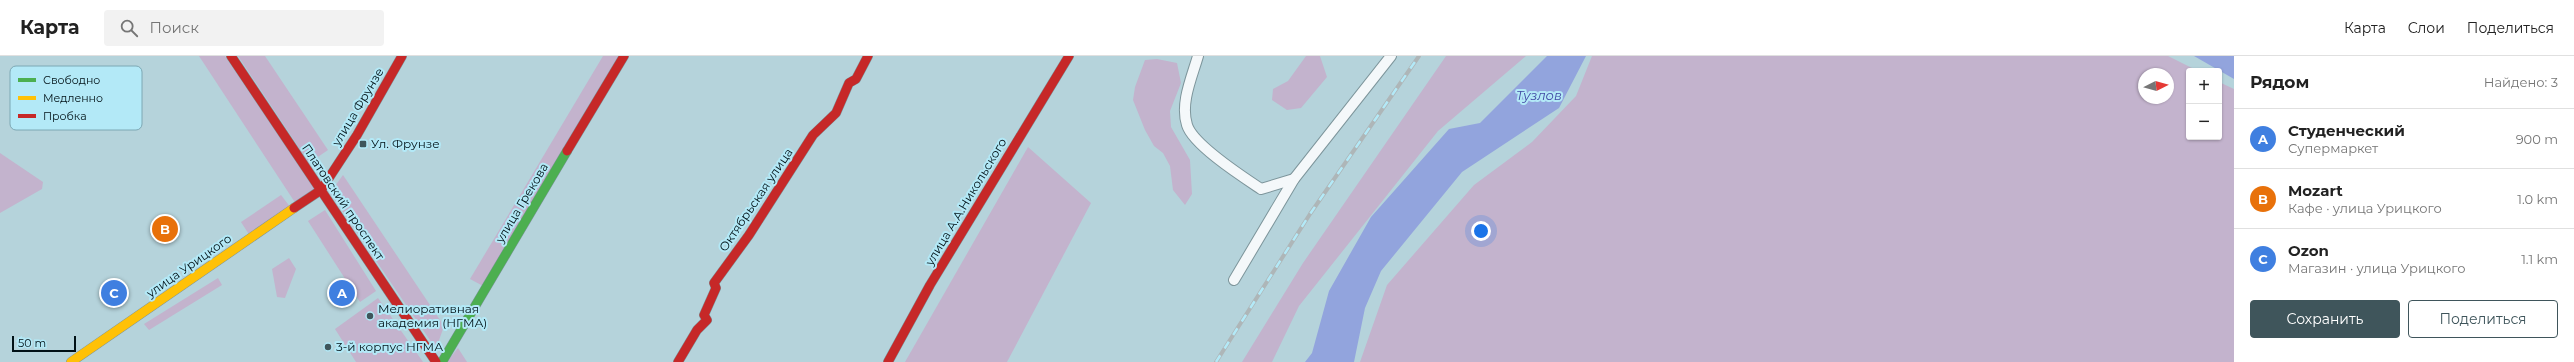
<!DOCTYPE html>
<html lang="ru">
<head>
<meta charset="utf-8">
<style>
  :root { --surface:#fff; --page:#f2f2f2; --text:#222; --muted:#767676; --line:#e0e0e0; --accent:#3f555b }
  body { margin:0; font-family:Montserrat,sans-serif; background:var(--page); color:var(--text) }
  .controls { position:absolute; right:12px; top:12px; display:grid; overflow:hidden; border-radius:4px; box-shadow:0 1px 3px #0004 }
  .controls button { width:36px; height:36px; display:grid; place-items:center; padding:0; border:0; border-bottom:1px solid var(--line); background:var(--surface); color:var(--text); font:20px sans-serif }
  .compass { position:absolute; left:2138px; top:12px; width:36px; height:36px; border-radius:50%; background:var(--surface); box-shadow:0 1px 3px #0004; rotate:84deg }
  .scale { position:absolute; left:12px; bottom:10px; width:64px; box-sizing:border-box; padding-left:4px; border:2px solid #001116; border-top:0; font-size:11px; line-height:14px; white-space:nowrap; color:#001116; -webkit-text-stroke:3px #b3e9f7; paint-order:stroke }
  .you { position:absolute; left:1481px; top:175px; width:14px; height:14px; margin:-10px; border:3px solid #fff; border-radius:50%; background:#1a73e8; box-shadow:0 0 0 6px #1a73e833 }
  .badge { display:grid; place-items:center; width:26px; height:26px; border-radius:50%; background:var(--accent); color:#fff; font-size:13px; font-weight:700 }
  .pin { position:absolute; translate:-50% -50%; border:2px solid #fff; box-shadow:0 1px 4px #0006 }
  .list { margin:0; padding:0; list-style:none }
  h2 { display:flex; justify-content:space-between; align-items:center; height:52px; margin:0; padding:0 16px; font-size:17px }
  h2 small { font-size:13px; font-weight:400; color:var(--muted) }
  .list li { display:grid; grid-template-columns:26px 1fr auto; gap:12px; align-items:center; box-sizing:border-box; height:60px; padding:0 16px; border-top:1px solid var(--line) }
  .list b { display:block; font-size:15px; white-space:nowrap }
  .list p { margin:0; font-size:13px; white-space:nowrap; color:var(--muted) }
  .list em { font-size:13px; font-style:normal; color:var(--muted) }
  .actions { display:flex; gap:8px; padding:12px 16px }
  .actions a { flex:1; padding:9px 0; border:1px solid var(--accent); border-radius:4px; text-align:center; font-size:14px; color:var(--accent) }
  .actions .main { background:var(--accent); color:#fff }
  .icon { flex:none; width:22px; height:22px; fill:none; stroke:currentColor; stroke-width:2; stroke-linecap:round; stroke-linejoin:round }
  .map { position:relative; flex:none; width:2234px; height:306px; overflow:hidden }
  header { display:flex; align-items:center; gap:24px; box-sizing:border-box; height:56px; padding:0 20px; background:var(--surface); border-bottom:1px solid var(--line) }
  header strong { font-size:19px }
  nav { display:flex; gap:22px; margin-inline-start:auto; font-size:14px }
  .search { width:280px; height:36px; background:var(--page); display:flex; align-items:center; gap:10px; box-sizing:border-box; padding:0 14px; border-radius:4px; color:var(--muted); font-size:15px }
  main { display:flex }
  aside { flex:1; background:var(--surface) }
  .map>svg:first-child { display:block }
</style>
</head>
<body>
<header>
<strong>Карта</strong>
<div class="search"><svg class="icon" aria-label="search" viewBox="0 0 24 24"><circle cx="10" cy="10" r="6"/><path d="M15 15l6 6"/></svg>Поиск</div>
<nav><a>Карта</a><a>Слои</a><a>Поделиться</a></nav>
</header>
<main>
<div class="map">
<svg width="2234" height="306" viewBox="0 0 2234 306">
  <rect width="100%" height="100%" fill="#b5d3db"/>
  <g fill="#c3b3cd" fill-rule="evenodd">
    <path d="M199,0h26l91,134 -20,14z"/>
    <path d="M238,0h27l63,94 -19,13z"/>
    <path d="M603,0h16l-136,230 -13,-7z"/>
    <path d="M1306,0h14l7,21 -26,31 -14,2 -15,-10 1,-11 15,-8z"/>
    <path d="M1446,0h80l-88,75 -139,175 -27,56h-30l61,-99z"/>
    <path d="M1592,0h576l30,15h-9v66h30v-55l15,7v273h-874l27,-77 87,-100 58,-43 44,-46zM2144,18h24v24h-24z"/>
    <path d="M1157,3l20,4 4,20 -11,28 1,16 19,33 2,34 -7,11 -12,-15 -3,-24 -7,-13 -9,-7 -9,-16 -12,-30 2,-13 10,-27z"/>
    <path d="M1028,91l63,56 -84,159h-102z"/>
    <path d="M0,97l43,29 -1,7 -42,24z"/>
    <path d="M343,119l101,151 -8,23 -106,-156z"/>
    <path d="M281,139l10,13 -41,28 -9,-14z"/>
    <path d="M325,154l51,81 -16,11 -52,-81z"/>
    <path d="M289,202l7,11 -11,29 -8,-1 -5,-28z"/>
    <path d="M218,222l4,7 -73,45 -5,-6z"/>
    <path d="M378,242l45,64h-67l-21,-33z"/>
    <path d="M458,292l9,14h-20z"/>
  </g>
  <g fill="#92a4dd">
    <path d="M1547,0h39l-27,52 -97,64 -81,99 -16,37 -11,54h-49l7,-9 17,-62 42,-74 78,-88 31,-6z"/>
    <path d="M2194,0h40v23z"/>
  </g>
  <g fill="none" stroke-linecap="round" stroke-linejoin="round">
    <g stroke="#7d959b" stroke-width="12">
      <g id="street">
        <path d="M1198,0c-6,21 -18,47 -11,69 6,20 56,52 74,64l33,-10"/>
        <path d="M1234,224l60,-101 97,-123"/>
      </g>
    </g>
    <g stroke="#7d959b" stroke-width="10">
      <path id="fast" d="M442,306l125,-211"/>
    </g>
    <g stroke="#7d959b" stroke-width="10">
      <path id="slow" d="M71,306l223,-154"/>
    </g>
    <g stroke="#7d959b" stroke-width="10">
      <g id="jam">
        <path d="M231,0l205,306"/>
        <path d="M567,95l57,-95"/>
        <path d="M294,152l27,-18 36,-55 45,-79"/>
        <path d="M678,306l19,-32 10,-10 -3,-5 12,-27 -2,-5 35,-48 64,-100 23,-22 13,-30 7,-4 12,-23"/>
        <path d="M888,306l42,-77 139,-229"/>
      </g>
    </g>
    <use href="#street" stroke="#f4f8fa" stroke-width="10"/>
    <use href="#fast" stroke="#4caf50" stroke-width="9"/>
    <use href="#slow" stroke="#ffc107" stroke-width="9"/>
    <use href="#jam" stroke="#c62828" stroke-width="9"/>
    <g stroke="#aeb6b8" stroke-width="4">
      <path id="rail" d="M1216,306l94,-148 109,-158"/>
    </g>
    <use href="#rail" stroke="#b3e9f7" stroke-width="2.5" stroke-dasharray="8" stroke-linecap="butt"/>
  </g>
  <g fill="#3f555b" stroke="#b3e9f7" stroke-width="1.5">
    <rect x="359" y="84" width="8" height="8" rx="2"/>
    <circle cx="370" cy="260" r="4"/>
    <circle cx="328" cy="291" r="4"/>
  </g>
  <g text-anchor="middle" stroke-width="4" stroke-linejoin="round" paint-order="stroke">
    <g font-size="12" fill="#001116" stroke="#b3e9f7">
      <text transform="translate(358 51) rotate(-59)" y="4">улица Фрунзе</text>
      <text transform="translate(756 144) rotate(-56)" y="4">Октябрьская улица</text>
      <text transform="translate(343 146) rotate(56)" y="4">Платовский проспект</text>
      <text transform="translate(966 146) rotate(-59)" y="4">улица А.А.Никольского</text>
      <text transform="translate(522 147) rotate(-59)" y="4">улица Грекова</text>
      <text transform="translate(189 210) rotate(-35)" y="4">улица Урицкого</text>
    </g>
    <g font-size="12" fill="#001116" stroke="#b3e9f7" text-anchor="start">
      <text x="371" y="92">Ул. Фрунзе</text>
      <text x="378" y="257">Мелиоративная<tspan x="378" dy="14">академия (НГМА)</tspan></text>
      <text x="336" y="295">3-й корпус НГМА</text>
    </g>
    <g font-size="13" font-style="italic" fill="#4149a4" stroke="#b3e9f7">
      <text x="1539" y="44">Тузлов</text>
    </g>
  </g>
  <rect x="10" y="10" width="132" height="64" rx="6" fill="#b3e9f7" stroke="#7da8b4" stroke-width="1"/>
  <rect x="18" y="22" width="18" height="4" fill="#4caf50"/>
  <rect x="18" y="40" width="18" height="4" fill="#ffc107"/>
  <rect x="18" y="58" width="18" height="4" fill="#c62828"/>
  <g font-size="11" fill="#001116">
    <text x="43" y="28">Свободно</text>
    <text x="43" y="46">Медленно</text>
    <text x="43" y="64">Пробка</text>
  </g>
</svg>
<div class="controls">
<button>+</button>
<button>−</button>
</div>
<svg class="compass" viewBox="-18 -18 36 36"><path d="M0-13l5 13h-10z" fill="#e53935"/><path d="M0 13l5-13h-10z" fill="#767676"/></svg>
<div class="scale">50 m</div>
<div class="you"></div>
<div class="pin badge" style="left:342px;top:237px;background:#3f7fe0">A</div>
<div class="pin badge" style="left:165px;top:173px;background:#e8710a">B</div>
<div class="pin badge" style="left:114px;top:237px;background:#3f7fe0">C</div>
</div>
<aside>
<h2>Рядом<small>Найдено: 3</small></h2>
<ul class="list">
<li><span class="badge" style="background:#3f7fe0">A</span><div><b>Студенческий</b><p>Супермаркет</p></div><em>900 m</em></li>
<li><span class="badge" style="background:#e8710a">B</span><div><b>Mozart</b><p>Кафе · улица Урицкого</p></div><em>1.0 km</em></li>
<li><span class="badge" style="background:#3f7fe0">C</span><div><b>Ozon</b><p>Магазин · улица Урицкого</p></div><em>1.1 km</em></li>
</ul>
<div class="actions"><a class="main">Сохранить</a><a>Поделиться</a></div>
</aside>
</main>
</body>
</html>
